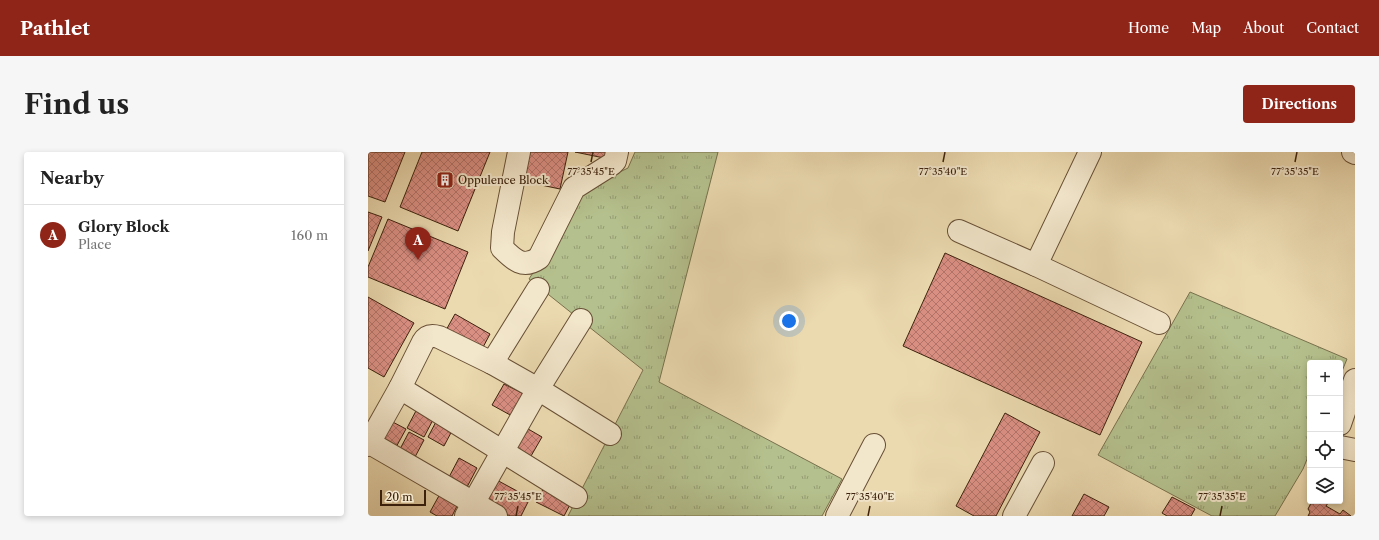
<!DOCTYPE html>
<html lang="en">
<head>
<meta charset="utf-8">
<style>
  :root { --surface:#fff; --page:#f6f6f6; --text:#222; --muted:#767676; --line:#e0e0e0; --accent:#8f2418 }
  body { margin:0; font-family:"Libre Caslon Text",serif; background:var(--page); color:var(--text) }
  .controls { position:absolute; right:12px; bottom:12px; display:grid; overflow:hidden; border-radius:4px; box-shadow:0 2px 6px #0003 }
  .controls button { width:36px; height:36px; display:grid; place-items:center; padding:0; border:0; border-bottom:1px solid var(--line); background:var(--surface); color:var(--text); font:20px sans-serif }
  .scale { position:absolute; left:12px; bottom:10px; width:46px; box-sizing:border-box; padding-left:4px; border:2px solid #3c220d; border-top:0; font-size:11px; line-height:14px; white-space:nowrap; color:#3c220d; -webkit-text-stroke:3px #f2e6cb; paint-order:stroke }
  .you { position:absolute; left:421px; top:169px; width:14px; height:14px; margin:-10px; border:3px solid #fff; border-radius:50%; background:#1a73e8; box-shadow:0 0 0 6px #1a73e833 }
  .badge { display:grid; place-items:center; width:26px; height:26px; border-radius:50%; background:var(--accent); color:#fff; font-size:13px; font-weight:700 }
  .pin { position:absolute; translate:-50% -33px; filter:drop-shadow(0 1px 2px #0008) }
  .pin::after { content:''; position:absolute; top:21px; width:14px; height:12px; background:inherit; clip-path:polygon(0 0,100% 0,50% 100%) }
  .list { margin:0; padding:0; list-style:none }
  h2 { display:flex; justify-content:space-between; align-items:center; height:52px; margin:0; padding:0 16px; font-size:17px }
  h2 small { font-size:13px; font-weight:400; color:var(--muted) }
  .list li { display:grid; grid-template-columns:26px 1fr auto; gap:12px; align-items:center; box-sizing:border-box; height:60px; padding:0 16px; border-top:1px solid var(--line) }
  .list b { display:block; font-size:15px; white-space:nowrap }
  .list p { margin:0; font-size:13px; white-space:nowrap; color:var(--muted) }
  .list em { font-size:13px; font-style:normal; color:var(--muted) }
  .icon { flex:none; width:22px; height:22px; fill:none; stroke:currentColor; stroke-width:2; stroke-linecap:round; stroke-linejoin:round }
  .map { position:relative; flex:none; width:987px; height:364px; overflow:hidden; border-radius:4px }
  header { display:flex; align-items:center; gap:24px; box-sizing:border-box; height:56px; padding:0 20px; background:var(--accent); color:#fff }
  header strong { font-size:19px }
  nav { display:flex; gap:22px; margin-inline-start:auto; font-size:14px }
  .intro { display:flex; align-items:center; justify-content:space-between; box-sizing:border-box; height:96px; padding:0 24px }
  h1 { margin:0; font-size:28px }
  .button { padding:10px 18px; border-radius:4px; background:var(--accent); color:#fff; font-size:14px; font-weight:700 }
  main { display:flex; gap:24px; padding:0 24px }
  aside { flex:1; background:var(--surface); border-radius:4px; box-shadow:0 2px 6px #0003 }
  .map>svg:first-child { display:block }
</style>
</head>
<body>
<header>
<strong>Pathlet</strong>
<nav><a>Home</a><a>Map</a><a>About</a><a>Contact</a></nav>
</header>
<div class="intro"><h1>Find us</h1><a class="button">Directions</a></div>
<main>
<aside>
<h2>Nearby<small></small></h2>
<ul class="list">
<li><span class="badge">A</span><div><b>Glory Block</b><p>Place</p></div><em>160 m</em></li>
</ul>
</aside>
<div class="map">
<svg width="987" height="364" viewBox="0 0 987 364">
  <defs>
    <pattern id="grass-tufts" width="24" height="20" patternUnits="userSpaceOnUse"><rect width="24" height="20" fill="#b4c08d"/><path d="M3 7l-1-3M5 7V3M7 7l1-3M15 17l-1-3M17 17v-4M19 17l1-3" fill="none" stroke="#949c72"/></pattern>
    <pattern id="building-cross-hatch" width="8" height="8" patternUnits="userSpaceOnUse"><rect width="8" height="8" fill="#da8f83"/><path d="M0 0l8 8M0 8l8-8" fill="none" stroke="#b2746a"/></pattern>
  </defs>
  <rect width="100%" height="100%" fill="#ebd9af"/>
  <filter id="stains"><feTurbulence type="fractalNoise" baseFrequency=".005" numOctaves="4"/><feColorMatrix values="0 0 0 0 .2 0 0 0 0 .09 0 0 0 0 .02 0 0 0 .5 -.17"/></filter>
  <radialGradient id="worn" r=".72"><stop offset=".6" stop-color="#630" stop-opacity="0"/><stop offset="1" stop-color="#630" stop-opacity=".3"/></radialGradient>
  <g fill="url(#grass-tufts)" stroke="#78714d">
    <path d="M267,0h83l-59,230 183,97 -20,37h-254l75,-146 -114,-91 58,-91 41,-20z"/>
    <path d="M822,140l157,67 -7,17v-13h-30v89l-7,17 -28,47h-63l-114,-61z"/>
  </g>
  <g fill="url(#building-cross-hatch)" stroke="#3c220d">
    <path d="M0,0h37l-20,50 -17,-6z"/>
    <path d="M54,0h68l-32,79 -58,-24z"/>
    <path d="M161,0h39l-8,37 -38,-8z"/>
    <path d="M207,0h35l-1,7z"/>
    <path d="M0,60l14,5 -14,34z"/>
    <path d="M20,67l80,33 -23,57 -77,-32v-10z"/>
    <path d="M577,101l197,89 -42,93 -197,-89z"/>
    <path d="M0,145l46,26 -30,54 -16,-9z"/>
    <path d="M87,162l35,20 -9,17 -36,-19z"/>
    <path d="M136,232l20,10 -12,22 -20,-11z"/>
    <path d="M50,255l17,9 -11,21 -17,-9z"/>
    <path d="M637,261l35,19 -44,84h-22l-18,-10z"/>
    <path d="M70,266l16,9 -10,19 -16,-9z"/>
    <path d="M19,267l19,10 -11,20 -19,-10z"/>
    <path d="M155,274l19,11 -11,19 -19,-10z"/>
    <path d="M41,280l15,8 -9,17 -15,-8z"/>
    <path d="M91,306l18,10 -11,21 -18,-10z"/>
    <path d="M125,326l37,20 -9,18h-11l-29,-16z"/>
    <path d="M179,330l27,15 -10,19 -28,-14z"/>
    <path d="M73,340l18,10 -7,14h-15l-7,-4z"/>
    <path d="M716,342l25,13 -5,9h-32z"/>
    <path d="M804,345l23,12 -4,7h-24l-5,-3z"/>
    <path d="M948,349h8l4,2 -2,3 14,8 3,-4 8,6h-43l2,-4 -2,-3 3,-6 3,1z"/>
  </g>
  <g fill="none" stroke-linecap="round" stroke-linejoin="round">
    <g stroke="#685036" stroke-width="24">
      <g id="minor">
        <path d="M151,0l-16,80 -1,16c12,12 21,21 37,10l35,-70 38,-24 3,-3 2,-9"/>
        <path d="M985,0l2,1"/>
        <path d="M591,79l77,34 123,58"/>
        <path d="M668,113l54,-113"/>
        <path d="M213,168l-43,69 72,45"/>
        <path d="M124,211l46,-74"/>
        <path d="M32,236l176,109"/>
        <path d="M972,272l15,-44"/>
        <path d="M0,290l128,74"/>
        <path d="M0,293l32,-57 23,-46c4,-7 9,-7 16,-5l53,26 46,26 -72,127"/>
        <path d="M972,295l15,3"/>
        <path d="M469,364l37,-71"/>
        <path d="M646,364l29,-53"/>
      </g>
    </g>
    <use href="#minor" stroke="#f2e6cb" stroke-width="22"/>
  </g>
  <path fill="none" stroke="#3c220d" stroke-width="1.5" d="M223,10l2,-10M575,10l2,-10M927,10l2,-10M148,364l2,-10M500,364l2,-10M852,364l2,-10"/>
  <defs>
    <g id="building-square" transform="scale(0.9)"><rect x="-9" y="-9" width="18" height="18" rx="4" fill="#8f2418" stroke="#f2e6cb"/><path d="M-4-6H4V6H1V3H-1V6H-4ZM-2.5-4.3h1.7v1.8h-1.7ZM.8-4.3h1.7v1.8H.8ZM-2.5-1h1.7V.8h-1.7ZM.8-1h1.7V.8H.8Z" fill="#fff"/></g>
  </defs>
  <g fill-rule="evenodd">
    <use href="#building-square" x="77" y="28"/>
  </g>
  <g text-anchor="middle" stroke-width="4" stroke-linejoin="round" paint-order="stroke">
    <g font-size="11" fill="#3c220d" stroke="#f2e6cb" text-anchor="start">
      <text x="90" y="32">Oppulence Block</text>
    </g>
  </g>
  <g font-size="10" text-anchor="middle" fill="#3c220d" stroke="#f2e6cb" stroke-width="4" stroke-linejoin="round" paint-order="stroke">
    <text x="223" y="23">77°35'45"E</text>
    <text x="575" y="23">77°35'40"E</text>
    <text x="927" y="23">77°35'35"E</text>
    <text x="150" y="348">77°35'45"E</text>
    <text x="502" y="348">77°35'40"E</text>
    <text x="854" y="348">77°35'35"E</text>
  </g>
  <rect width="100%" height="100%" filter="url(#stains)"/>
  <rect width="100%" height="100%" fill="url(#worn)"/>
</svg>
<div class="controls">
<button>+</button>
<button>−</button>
<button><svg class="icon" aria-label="locate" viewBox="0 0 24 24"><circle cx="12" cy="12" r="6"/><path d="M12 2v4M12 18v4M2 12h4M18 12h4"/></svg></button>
<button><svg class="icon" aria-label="layers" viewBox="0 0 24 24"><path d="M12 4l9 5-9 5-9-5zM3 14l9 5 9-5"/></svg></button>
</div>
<div class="scale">20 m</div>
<div class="you"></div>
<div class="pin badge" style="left:50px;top:108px">A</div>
</div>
</main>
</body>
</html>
